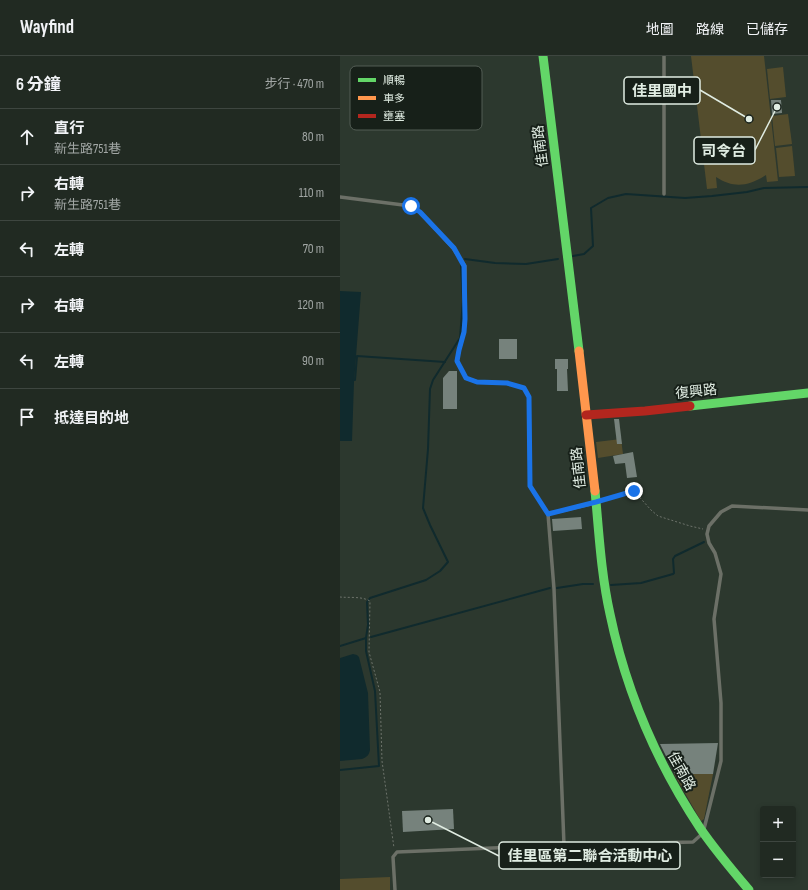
<!DOCTYPE html>
<html lang="zh-TW">
<head>
<meta charset="utf-8">
<style>
  :root { --surface:#212a22; --page:#2d362f; --text:#f1f3f6; --muted:#a2a7a5; --line:#3e4640 }
  body { margin:0; font-family:"Sofia Sans Condensed","Noto Sans TC",sans-serif; background:var(--page); color:var(--text) }
  .controls { position:absolute; right:12px; bottom:12px; display:grid; overflow:hidden; border-radius:4px; box-shadow:0 2px 6px #0003 }
  .controls button { width:36px; height:36px; display:grid; place-items:center; padding:0; border:0; border-bottom:1px solid var(--line); background:var(--surface); color:var(--text); font:20px sans-serif }
  .stop { position:absolute; width:12px; height:12px; margin:-9px; border:3px solid #1a73e8; border-radius:50%; background:#fff }
  .stop.end { background:#1a73e8; border-color:#fff; box-shadow:0 1px 4px #0008 }
  .list { margin:0; padding:0; list-style:none }
  h2 { display:flex; justify-content:space-between; align-items:center; height:52px; margin:0; padding:0 16px; font-size:17px }
  h2 small { font-size:13px; font-weight:400; color:var(--muted) }
  .list li { display:grid; grid-template-columns:26px 1fr auto; gap:12px; align-items:center; box-sizing:border-box; height:56px; padding:0 16px; border-top:1px solid var(--line) }
  .list b { display:block; font-size:15px; white-space:nowrap }
  .list p { margin:0; font-size:13px; white-space:nowrap; color:var(--muted) }
  .list em { font-size:13px; font-style:normal; color:var(--muted) }
  .icon { flex:none; width:22px; height:22px; fill:none; stroke:currentColor; stroke-width:2; stroke-linecap:round; stroke-linejoin:round }
  .map { position:relative; flex:none; width:468px; height:834px; overflow:hidden }
  header { display:flex; align-items:center; gap:24px; box-sizing:border-box; height:56px; padding:0 20px; background:var(--surface); border-bottom:1px solid var(--line) }
  header strong { font-size:19px }
  nav { display:flex; gap:22px; margin-inline-start:auto; font-size:14px }
  main { display:flex }
  aside { flex:1; background:var(--surface) }
  .map>svg:first-child { display:block }
</style>
</head>
<body>
<header>
<strong>Wayfind</strong>
<nav><a>地圖</a><a>路線</a><a>已儲存</a></nav>
</header>
<main>
<aside>
<h2>6 分鐘<small>步行 · 470 m</small></h2>
<ul class="list">
<li><svg class="icon" aria-label="ahead" viewBox="0 0 24 24"><path d="M12 20V5M6 11l6-6 6 6"/></svg><div><b>直行</b><p>新生路751巷</p></div><em>80 m</em></li>
<li><svg class="icon" aria-label="right" viewBox="0 0 24 24"><path d="M7 20v-9h11M14 6l5 5-5 5"/></svg><div><b>右轉</b><p>新生路751巷</p></div><em>110 m</em></li>
<li><svg class="icon" aria-label="left" viewBox="0 0 24 24"><path d="M17 20v-9H6M10 6l-5 5 5 5"/></svg><div><b>左轉</b></div><em>70 m</em></li>
<li><svg class="icon" aria-label="right" viewBox="0 0 24 24"><path d="M7 20v-9h11M14 6l5 5-5 5"/></svg><div><b>右轉</b></div><em>120 m</em></li>
<li><svg class="icon" aria-label="left" viewBox="0 0 24 24"><path d="M17 20v-9H6M10 6l-5 5 5 5"/></svg><div><b>左轉</b></div><em>90 m</em></li>
<li><svg class="icon" aria-label="arrive" viewBox="0 0 24 24"><path d="M6 21V4h12l-3 4 3 4H6"/></svg><div><b>抵達目的地</b></div></li>
</ul>
</aside>
<div class="map">
<svg width="468" height="834" viewBox="0 0 468 834">
  <rect width="100%" height="100%" fill="#2c382e"/>
  <g fill="#544d2d">
    <path d="M351,0h73l14,125 -11,1 -1,-7c-17,11 -32,14 -50,2l1,11 -10,1z"/>
    <path d="M443,11l3,30 -16,2 -3,-30z"/>
    <path d="M448,58l4,30 -17,2 -3,-30z"/>
    <path d="M452,90l3,30 -16,1 -3,-29z"/>
    <path d="M281,383l2,15 -25,4 -2,-16z"/>
    <path d="M334,718h39l-9,45 -3,2z"/>
    <path d="M50,821v13h-50v-11z"/>
  </g>
  <g fill="#102a2d">
    <path d="M0,235l21,1 -7,90 -2,59h-12z"/>
    <path d="M13,598l4,1 2,2 9,36 2,57c-1,5 -3,7 -8,9l-22,2v-103z"/>
  </g>
  <g fill="none" stroke-linecap="round" stroke-linejoin="round">
    <g stroke="#102a2d" stroke-width="2">
      <path d="M233,200l11,-2 9,-8 -2,-38 17,-10 18,-4 59,4 27,-2 35,-4 17,-4 44,-1"/>
      <path d="M125,203l30,4 31,1 32,-5"/>
      <path d="M13,324h2l2,-24 88,6"/>
      <path d="M271,529l30,-2 32,-9 1,-1 -1,-14 2,-3 29,-14"/>
      <path d="M217,532l26,-4h10"/>
      <path d="M31,581l179,-49"/>
      <path d="M0,590l26,-8"/>
      <path d="M0,714l39,-4 -4,-75 -9,-40v-13l2,-13 -1,-23 3,-4 56,-18 14,-9 8,-9 -18,-37 -7,-17 5,-59 2,-60 3,-9 27,-42 3,-38 -2,-35"/>
    </g>
  </g>
  <g fill="#76827c">
    <path d="M431,44h10l1,13 -10,1z"/>
    <rect x="159" y="283" width="18" height="20"/>
    <path d="M215,303h13v10h-1l1,22h-11v-22h-2z"/>
    <path d="M109,315h8v38h-14v-31z"/>
    <path d="M274,363h5l3,25h-5z"/>
    <path d="M293,396l4,25 -10,1 -2,-15 -10,1 -2,-8z"/>
    <path d="M241,461l1,12 -29,2 -1,-12z"/>
    <path d="M378,687l-5,31h-38l-15,-30z"/>
    <path d="M113,753l1,20 -51,3 -1,-21z"/>
  </g>
  <g fill="none" stroke-linecap="round" stroke-linejoin="round">
    <g stroke="#6d736b" stroke-width="1" stroke-dasharray="2 2" stroke-linecap="butt">
      <path d="M264,444l30,-9 17,19 7,6 32,10 13,3"/>
      <path d="M0,541c9,1 21,-1 30,4l-1,51 11,40 2,69 12,87"/>
    </g>
    <g stroke="#6c7067" stroke-width="3.5">
      <path d="M324,138v-138"/>
      <path d="M0,141l71,9 9,6 33,36 12,18v53l-1,13 -5,18 -2,11 9,17 11,4 30,1 17,5 5,9 1,89 18,28 6,75 10,256"/>
      <path d="M208,458l47,-11"/>
      <path d="M55,834l-2,-33 4,-5 167,-7 129,-3 10,-9 18,-72v-58l-7,-84 7,-45 -6,-21 -6,-10 -2,-9 2,-8 12,-14 11,-6 76,4"/>
    </g>
    <g stroke="#63d668" stroke-width="9">
      <path d="M203,0l36,295"/>
      <path d="M350,350l118,-13"/>
      <path d="M255,435c4,41 6,83 15,123 16,77 47,149 90,214 15,22 32,42 49,62"/>
    </g>
    <path stroke="#ff974d" stroke-width="9" d="M239,295l16,140"/>
    <path stroke="#b3261e" stroke-width="9" d="M246,359l59,-4 45,-5"/>
  </g>
  <g fill="none" stroke-linecap="round" stroke-linejoin="round">
    <path stroke="#1a73e8" stroke-width="5" d="M71,150l9,6 34,36 10,18 1,53 -1,13 -5,18 -2,11 9,17 11,4 30,1 17,5 5,9 1,89 18,28 48,-12 38,-11"/>
  </g>
  <g text-anchor="middle" stroke-width="4" stroke-linejoin="round" paint-order="stroke">
    <g font-size="14" fill="#e0ece2" stroke="#172019">
      <text transform="translate(200 90) rotate(-97)" y="5">佳南路</text>
      <text transform="translate(356 335) rotate(-6)" y="5">復興路</text>
      <text transform="translate(238 412) rotate(-96)" y="5">佳南路</text>
      <text transform="translate(342 715) rotate(61)" y="5">佳南路</text>
    </g>
  </g>
  <rect x="10" y="10" width="132" height="64" rx="6" fill="#172019" stroke="#535d55" stroke-width="1"/>
  <rect x="18" y="22" width="18" height="4" fill="#63d668"/>
  <rect x="18" y="40" width="18" height="4" fill="#ff974d"/>
  <rect x="18" y="58" width="18" height="4" fill="#b3261e"/>
  <g font-size="11" fill="#e0ece2">
    <text x="43" y="28">順暢</text>
    <text x="43" y="46">車多</text>
    <text x="43" y="64">壅塞</text>
  </g>
  <path fill="none" stroke="#e0ece2" stroke-width="1.5" d="M409 63L360 34M437 51L415 94M88 764L159 800"/>
  <g fill="#e0ece2" stroke="#172019" stroke-width="1.5">
    <circle cx="409" cy="63" r="4"/>
    <circle cx="437" cy="51" r="4"/>
    <circle cx="88" cy="764" r="4"/>
  </g>
  <g fill="#172019" stroke="#e0ece2" stroke-width="1.5">
    <rect x="284" y="21" width="76" height="27" rx="4"/>
    <rect x="354" y="81" width="61" height="27" rx="4"/>
    <rect x="159" y="786" width="181" height="27" rx="4"/>
  </g>
  <g font-size="15" text-anchor="middle" font-weight="bold" fill="#e0ece2">
    <text x="322" y="40">佳里國中</text>
    <text x="384" y="100">司令台</text>
    <text x="250" y="805">佳里區第二聯合活動中心</text>
  </g>
</svg>
<div class="controls">
<button>+</button>
<button>−</button>
</div>
<div class="stop" style="left:71px;top:150px"></div>
<div class="stop end" style="left:294px;top:435px"></div>
</div>
</main>
</body>
</html>
